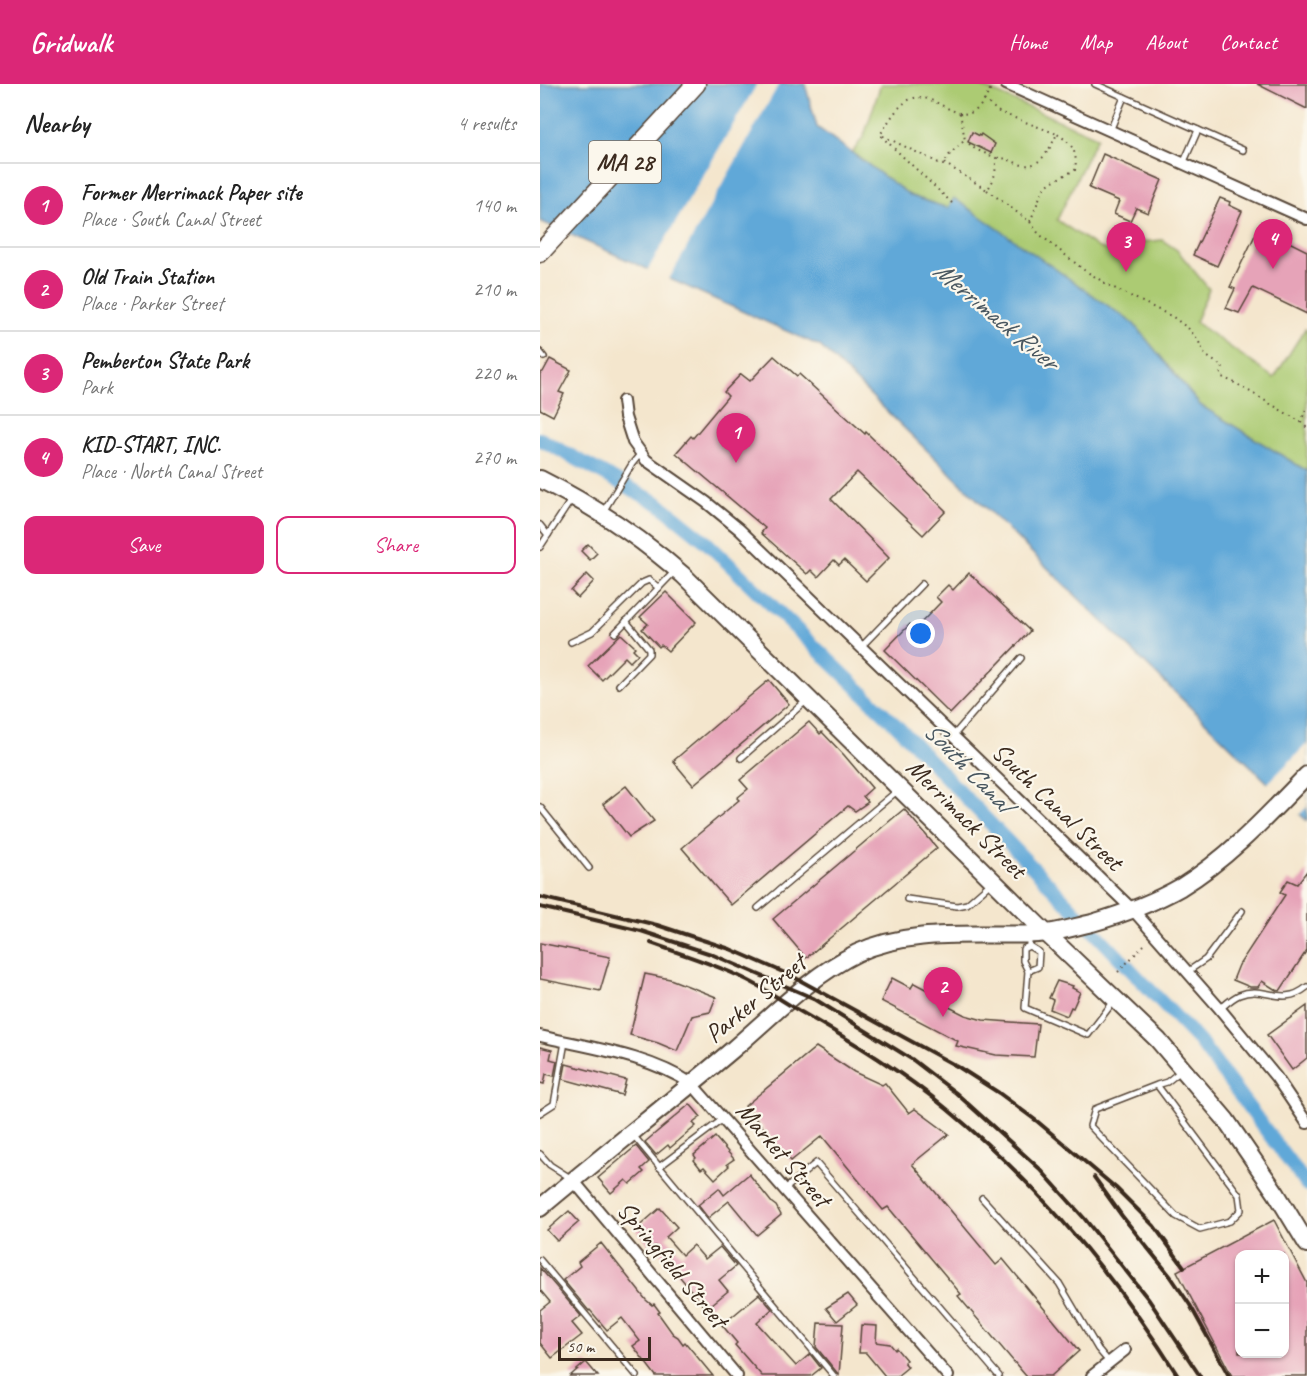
<!DOCTYPE html>
<html lang="en">
<head>
<meta charset="utf-8">
<style>
  :root { --surface:#fff; --page:#f2f2f2; --text:#222; --muted:#767676; --line:#e0e0e0; --accent:#db2777 }
  body { margin:0; font-family:Caveat,sans-serif; background:var(--page); color:var(--text) }
  .controls { position:absolute; right:18px; bottom:18px; display:grid; overflow:hidden; border-radius:12px; box-shadow:0 2px 4px #0004 }
  .controls button { width:54px; height:54px; display:grid; place-items:center; padding:0; border:0; border-bottom:2px solid var(--line); background:var(--surface); color:var(--text); font:30px sans-serif }
  .scale { position:absolute; left:18px; bottom:15px; width:93px; box-sizing:border-box; padding-left:6px; border:3px solid #3b2a1e; border-top:0; font-size:16px; line-height:21px; white-space:nowrap; color:#3b2a1e; -webkit-text-stroke:4px #fbf7ec; paint-order:stroke }
  .you { position:absolute; left:381px; top:550px; width:21px; height:21px; margin:-15px; border:4px solid #fff; border-radius:50%; background:#1a73e8; box-shadow:0 0 0 9px #1a73e833 }
  .badge { display:grid; place-items:center; width:39px; height:39px; border-radius:50%; background:var(--accent); color:#fff; font-size:20px; font-weight:700 }
  .pin { position:absolute; translate:-50% -50px; filter:drop-shadow(0 2px 3px #0008) }
  .pin::after { content:''; position:absolute; top:32px; width:21px; height:18px; background:inherit; clip-path:polygon(0 0,100% 0,50% 100%) }
  .list { margin:0; padding:0; list-style:none }
  h2 { display:flex; justify-content:space-between; align-items:center; height:78px; margin:0; padding:0 24px; font-size:26px }
  h2 small { font-size:20px; font-weight:400; color:var(--muted) }
  .list li { display:grid; grid-template-columns:39px 1fr auto; gap:18px; align-items:center; box-sizing:border-box; height:84px; padding:0 24px; border-top:2px solid var(--line) }
  .list b { display:block; font-size:22px; white-space:nowrap }
  .list p { margin:0; font-size:20px; white-space:nowrap; color:var(--muted) }
  .list em { font-size:20px; font-style:normal; color:var(--muted) }
  .actions { display:flex; gap:12px; padding:18px 24px }
  .actions a { flex:1; padding:14px 0; border:2px solid var(--accent); border-radius:12px; text-align:center; font-size:21px; color:var(--accent) }
  .actions .main { background:var(--accent); color:#fff }
  .map { position:relative; flex:none; width:767px; height:1292px; overflow:hidden }
  header { display:flex; align-items:center; gap:36px; box-sizing:border-box; height:84px; padding:0 30px; background:var(--accent); color:#fff }
  header strong { font-size:28px }
  nav { display:flex; gap:33px; margin-inline-start:auto; font-size:21px }
  main { display:flex }
  aside { flex:1; background:var(--surface) }
  .map>svg:first-child { display:block }
</style>
</head>
<body>
<header>
<strong>Gridwalk</strong>
<nav><a>Home</a><a>Map</a><a>About</a><a>Contact</a></nav>
</header>
<main>
<aside>
<h2>Nearby<small>4 results</small></h2>
<ul class="list">
<li><span class="badge">1</span><div><b>Former Merrimack Paper site</b><p>Place · South Canal Street</p></div><em>140 m</em></li>
<li><span class="badge">2</span><div><b>Old Train Station</b><p>Place · Parker Street</p></div><em>210 m</em></li>
<li><span class="badge">3</span><div><b>Pemberton State Park</b><p>Park</p></div><em>220 m</em></li>
<li><span class="badge">4</span><div><b>KID-START, INC.</b><p>Place · North Canal Street</p></div><em>270 m</em></li>
</ul>
<div class="actions"><a class="main">Save</a><a>Share</a></div>
</aside>
<div class="map">
<svg width="767" height="1292" viewBox="0 0 767 1292">
  <rect width="100%" height="100%" fill="#fbf7ec"/>
  <filter id="ink" filterUnits="userSpaceOnUse"><feTurbulence type="fractalNoise" baseFrequency=".0167" numOctaves="2"/><feDisplacementMap in="SourceGraphic" scale="12" xChannelSelector="R" yChannelSelector="G"/><feConvolveMatrix kernelMatrix="1 2 1 2 8 2 1 2 1" color-interpolation-filters="sRGB"/></filter>
  <filter id="wash" filterUnits="userSpaceOnUse"><feTurbulence type="fractalNoise" baseFrequency=".008" numOctaves="4" result="noise"/><feDisplacementMap in="SourceGraphic" scale="24" xChannelSelector="R" yChannelSelector="G"/><feGaussianBlur stdDeviation="1.35" result="paint"/><feColorMatrix in="noise" values="0 0 0 0 0 0 0 0 0 0 0 0 0 0 0 0 0 1.4 0 .05"/><feComposite in="paint" operator="in"/></filter>
  <g filter="url(#wash)">
    <rect width="100%" height="100%" fill="#f4e6cd"/>
    <path fill="#accb73" stroke="#747a48" stroke-width="1.5" d="M341,0h95l121,53 -40,83 42,28 24,7 20,-13 19,-2 15,10 32,39 -14,33 79,56 31,-49 2,1v141l-107,-66 -66,-81 -180,-125 -6,10 -37,-13 -59,-43 12,-17z"/>
    <path fill="#61a8d8" stroke="#4e697b" stroke-width="1.5" d="M0,0h265l12,43 94,69 37,12 6,-10 180,126 66,81 107,66v350l-487,-475 -280,-125z"/>
    <g fill="#f4e6cd">
      <path d="M217,0h22l-111,197 -21,-10z"/>
      <path d="M767,660v63l-9,9 -32,-31z"/>
    </g>
    <g fill="none" stroke-linecap="round" stroke-linejoin="round">
      <path stroke="#61a8d8" stroke-width="14" d="M0,355l119,65 45,36 193,186 302,315 108,144"/>
    </g>
    <g id="blocks">
      <g fill="#e6a3b8" fill-rule="evenodd">
        <path d="M717,0h50v25z"/>
        <path d="M432,48l8,4 1,-2 14,10 -4,9 -23,-11z"/>
        <path d="M563,70l59,26 -14,33 -12,-5 -6,13 -16,-7 5,-13 -30,-13z"/>
        <path d="M680,114l10,4 -1,3 13,6 -25,55 -24,-11z"/>
        <path d="M719,143l48,24v63l-54,-26 -14,25 -13,-5 9,-19 -5,-2z"/>
        <path d="M234,272l23,20 2,-2 66,60 1,-2 80,79 -23,24 -66,-63 -26,27 58,59 -23,23 -22,-21 -5,5 -5,-5 -16,17 -7,-7 -4,4 -46,-41 4,-5 -89,-75 15,-17 2,2 35,-42 -4,-4 17,-18 9,7z"/>
        <path d="M10,275l21,11 -12,22 5,2 -11,22 -13,-7v-36l3,-1z"/>
        <path d="M48,460l9,9 -7,7 -9,-9z"/>
        <path d="M429,489l61,58 -80,83 -65,-64 25,-26 5,5 26,-27 -5,-5 12,-12 5,5z"/>
        <path d="M47,490l7,7 -16,17 -7,-7z"/>
        <path d="M126,508l30,30 -28,29 -7,-6 -2,2 -17,-18 6,-5 -8,-7z"/>
        <path d="M81,550l14,13 -2,2 5,5 -8,8 -5,-5 -23,23 -14,-14z"/>
        <path d="M229,596l20,24 -96,81 -20,-24z"/>
        <path d="M269,638l11,12 2,-2 22,23 28,33 -9,8 5,6 -13,9 -7,-5 -117,99 -49,-57 57,-48 -2,-2 11,-9 -8,-9z"/>
        <path d="M86,702l28,35 -25,16 -26,-33z"/>
        <path d="M364,725l33,39 -131,110 -33,-39z"/>
        <path d="M767,787v79l-27,41 -4,-1 -14,-9 -4,6h-8l-17,-7 6,-15 46,-70 -5,-3 8,-12 9,4z"/>
        <path d="M0,859l70,14 -10,34 -60,-12z"/>
        <path d="M105,890l25,5 46,18 -6,15 -18,4 -15,35 -19,-8 -28,-8z"/>
        <path d="M352,894l19,10 3,-5 25,13 -2,5 28,14 18,5 55,4 -4,33 -38,-2 -40,-9 2,-5 -77,-40z"/>
        <path d="M517,897l16,5 -1,2 8,4 -7,16 -2,-1 -4,9 -17,-7 3,-9 -4,-2z"/>
        <path d="M767,922v52l-15,12 -25,-35z"/>
        <path d="M0,963l12,3 -2,9 7,2 -3,15 -8,-2 -2,10 -4,-1z"/>
        <path d="M276,963l38,25 28,13 3,-2 24,30 6,-4 34,25 -37,30 84,101 7,-6 76,92 -28,25h-25l-68,-80 3,-2 -73,-87 -5,3 -61,-74 -31,25 -46,-55z"/>
        <path d="M26,980l60,16 -4,15 -59,-16z"/>
        <path d="M150,1020l11,13 -8,6 3,3 -26,22 -2,-3 -12,10 -11,-13z"/>
        <path d="M175,1053l19,22 -7,5 2,2 -14,13 -11,-12 -3,2 -7,-9 2,-2 -2,-3z"/>
        <path d="M96,1062l13,16 -8,7 3,3 -14,12 -4,-4 -15,13 -13,-15z"/>
        <path d="M209,1090l23,29 4,3 5,9 -24,20 -28,-34 -21,17 -10,-13 21,-17 5,7z"/>
        <path d="M120,1124l17,19 -11,10 16,18 11,-10 12,14 15,-12 16,19 -17,14 9,11 -22,18 -51,-63 -3,2 -16,-19z"/>
        <path d="M29,1127l10,11 -22,19 -10,-11z"/>
        <path d="M734,1136l33,63v93h-75l-55,-105zM699,1170h45v99h-45z"/>
        <path d="M61,1159l45,57 6,5 2,-1 6,8 -2,1 15,21 5,3 5,7 2,-2 28,34h-57l-23,-30 7,-5 -18,-23 -15,12 -17,-20 -1,1 -26,-31 17,-14 -2,-4z"/>
        <path d="M0,1184l41,48 -9,7 10,12 -30,23 -12,-15v-33l10,-8 -10,-12z"/>
        <path d="M219,1210l13,15 -15,14 39,43 14,-12 11,14 -10,8h-49l-27,-31 2,-2 -15,-18z"/>
        <path d="M308,1210l9,11 -20,16 -11,-13z"/>
        <path d="M278,1239l25,1 -4,51 -23,-28z"/>
        <path d="M321,1241l16,1 -1,16 14,2 5,6 1,-2 10,12 -2,2 4,5 -11,9h-12l-19,-23h-7z"/>
        <path d="M46,1278l12,14h-28z"/>
      </g>
    </g>
  </g>
  <g filter="url(#ink)">
    <use href="#blocks" fill-opacity="0" stroke="#574638" stroke-width="1.5"/>
    <g fill="none" stroke-linecap="round" stroke-linejoin="round">
      <g stroke="#574638" stroke-width="8">
        <g id="lane">
          <path d="M555,0l148,66"/>
          <path d="M570,47l14,-34"/>
          <path d="M643,80l15,-34"/>
          <path d="M0,268l4,5"/>
          <path d="M63,428l29,-48 9,-11"/>
          <path d="M0,441l8,10"/>
          <path d="M0,463l31,-47"/>
          <path d="M75,549l61,-63"/>
          <path d="M31,558l21,-10 50,-49 7,-3 10,8"/>
          <path d="M321,563l61,-63"/>
          <path d="M79,601l30,-31v-5l-23,-28"/>
          <path d="M413,652l68,-78"/>
          <path d="M201,674l65,-57"/>
          <path d="M0,723l49,61"/>
          <path d="M367,815l50,7 10,-2 25,-22"/>
          <path d="M218,824l139,-117"/>
          <path d="M489,862l-6,3v12l5,10 10,-4 1,-15 -10,-6v-10"/>
          <path d="M488,887l-3,37 63,27 26,-34"/>
          <path d="M647,888l19,-13 36,-48"/>
          <path d="M680,925c6,-5 12,-11 19,-14 26,-11 42,13 68,-8"/>
          <path d="M617,1001l82,110 2,15 -11,11 -30,8 -24,-13 -86,-90 5,-17 62,-24 10,-3 15,-12"/>
          <path d="M0,1029l14,-9 11,-62"/>
          <path d="M93,1051l201,241"/>
          <path d="M0,1070l10,11 22,14"/>
          <path d="M119,1083l64,-48"/>
          <path d="M245,1105l31,-26 183,213"/>
          <path d="M442,1114l77,85 39,66 11,13"/>
          <path d="M0,1176l97,116"/>
        </g>
      </g>
      <g stroke="#574638" stroke-width="14">
        <g id="street">
          <path d="M466,0l301,135"/>
          <path d="M83,317l2,16 8,25 13,18 60,42 33,27 394,381 87,99 56,68 31,46"/>
          <path d="M0,952c51,12 108,19 152,48l256,292"/>
          <path d="M33,1096l164,196"/>
          <path d="M552,1292l33,-26"/>
        </g>
      </g>
      <g stroke="#574638" stroke-width="20">
        <g id="secondary">
          <path d="M0,395c52,26 100,58 143,96l363,358 112,107 68,80 50,73 31,51"/>
          <path d="M0,1124c63,-53 128,-104 191,-157 40,-34 79,-75 126,-98 56,-26 122,-16 181,-19 19,-1 36,-7 54,-11 31,-9 61,-20 89,-36 48,-29 87,-72 126,-112"/>
        </g>
      </g>
      <g stroke="#574638" stroke-width="21">
        <path id="primary" d="M0,169l156,-169"/>
      </g>
      <g stroke="#574638" stroke-width="2" stroke-dasharray="1.5 4.5" stroke-linecap="butt">
        <path d="M444,16l15,12 58,22c-7,14 -17,37 -38,30 -8,-3 -14,-7 -23,-6"/>
        <path d="M343,52l60,29 7,-11 15,-14 -5,-27"/>
        <path d="M404,79l43,27c8,-10 9,-19 9,-32l-21,-9 -9,-8"/>
        <path d="M447,106l43,32 13,-33 8,-7 24,-12c3,-18 -3,-27 -18,-36"/>
        <path d="M412,119l-72,-68c8,-12 17,-30 31,-36 23,-10 50,32 70,6 5,-6 8,-14 12,-21"/>
        <path d="M490,138l9,12 45,36 26,16 63,31 16,12 9,11 7,15 18,12 -3,9 17,8 64,38 6,-15"/>
        <path d="M761,338l6,6"/>
        <path d="M578,888l28,-29"/>
      </g>
      <use href="#lane" stroke="#fff" stroke-width="5"/>
      <use href="#street" stroke="#fff" stroke-width="10"/>
      <use href="#secondary" stroke="#fff" stroke-width="16"/>
      <use href="#primary" stroke="#fff" stroke-width="18"/>
      <g stroke="#3b2a1e" stroke-width="4">
        <path d="M0,813l117,28 73,24 62,27 168,92 39,25 39,29 78,66 38,38 30,41"/>
        <path d="M0,823l101,24 70,23 102,44 100,62 43,33 84,76 44,49 65,82 51,76"/>
        <path d="M111,859c30,11 61,20 90,34 22,10 41,24 62,36 50,29 100,59 144,96 92,76 168,167 231,267"/>
        <path d="M554,1093l28,39 49,61 19,28 39,71"/>
      </g>
    </g>
  </g>
  <g text-anchor="middle" stroke-width="4.5" stroke-linejoin="round" paint-order="stroke">
    <rect fill="#fbf7ec" stroke="#75685c" stroke-width="1.5" x="49" y="57" width="72" height="42" rx="4.5"/>
    <g font-size="24" font-weight="bold" fill="#3b2a1e">
      <text x="85" y="86">MA 28</text>
    </g>
    <g font-size="26" fill="#3b2a1e" stroke="#fbf7ec">
      <text transform="translate(518 722) rotate(44)" y="9">South Canal Street</text>
      <text transform="translate(427 734) rotate(45)" y="9">Merrimack Street</text>
      <text transform="translate(215 914) rotate(-40)" y="9">Parker Street</text>
      <text transform="translate(244 1070) rotate(49)" y="9">Market Street</text>
      <text transform="translate(133 1180) rotate(50)" y="9">Springfield Street</text>
    </g>
    <g font-size="27" font-style="italic" fill="#48565f" stroke="#fbf7ec">
      <text transform="translate(456 231) rotate(40)" y="9">Merrimack River</text>
      <text transform="translate(428 682) rotate(46)" y="9">South Canal</text>
    </g>
  </g>
</svg>
<div class="controls">
<button>+</button>
<button>−</button>
</div>
<div class="scale">50 m</div>
<div class="you"></div>
<div class="pin badge" style="left:196px;top:379px">1</div>
<div class="pin badge" style="left:403px;top:933px">2</div>
<div class="pin badge" style="left:586px;top:188px">3</div>
<div class="pin badge" style="left:733px;top:185px">4</div>
</div>
</main>
</body>
</html>
